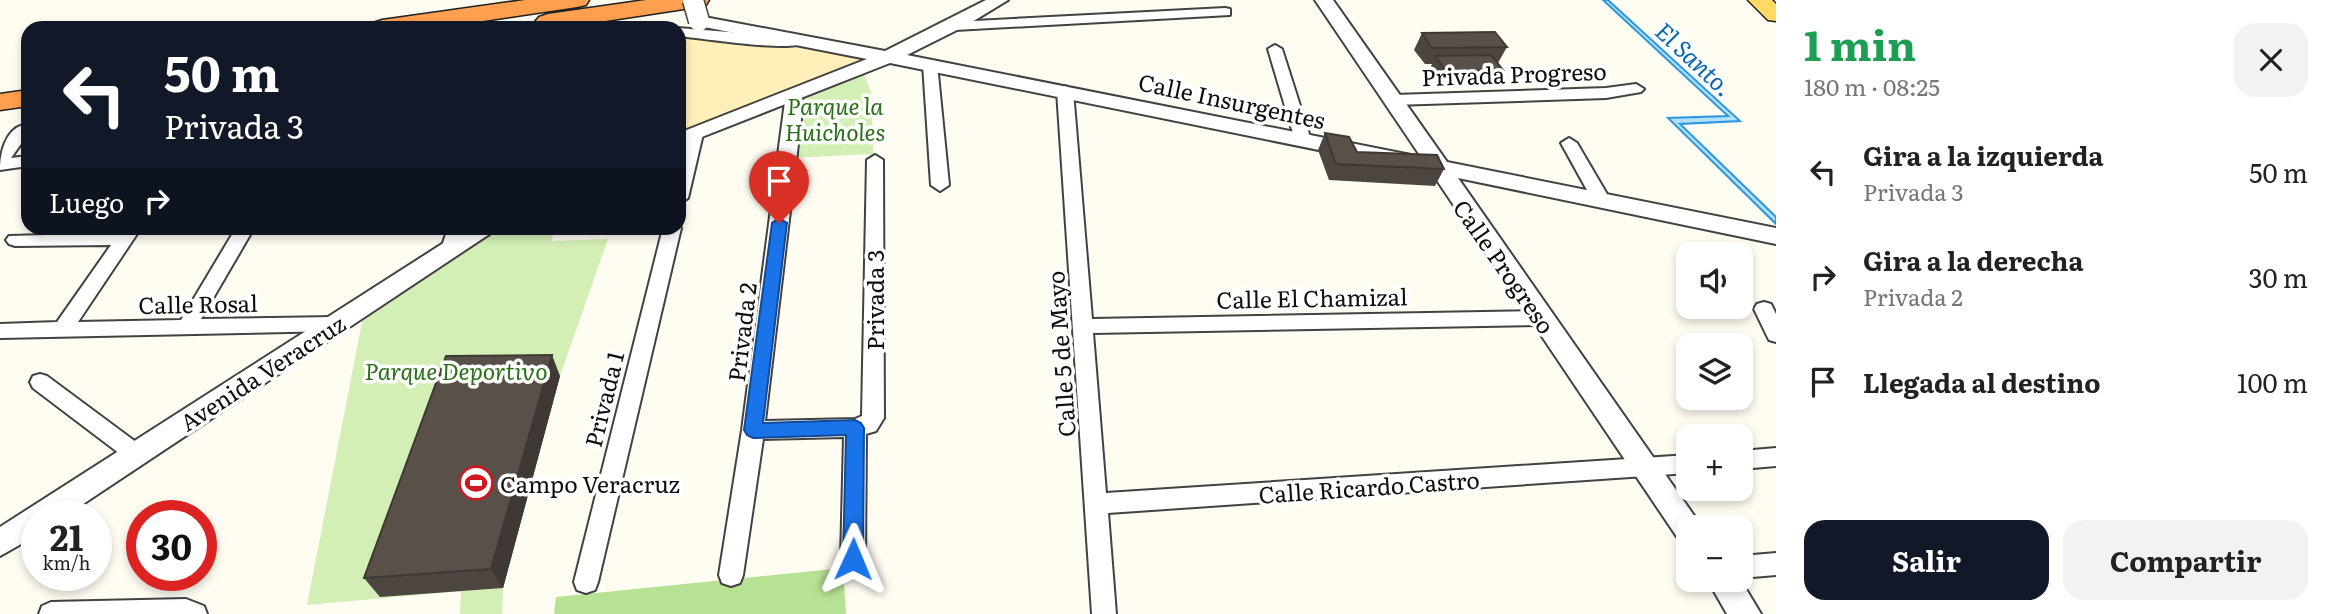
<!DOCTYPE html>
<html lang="es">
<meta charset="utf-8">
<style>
body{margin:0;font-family:Literata,serif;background:#f2f2f2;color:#222;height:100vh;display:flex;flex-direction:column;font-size:26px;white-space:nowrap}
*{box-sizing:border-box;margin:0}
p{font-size:23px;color:#767676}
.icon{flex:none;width:38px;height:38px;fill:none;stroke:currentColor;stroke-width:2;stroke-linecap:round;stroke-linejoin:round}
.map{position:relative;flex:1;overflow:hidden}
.sheet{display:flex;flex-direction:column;background:#fff;width:560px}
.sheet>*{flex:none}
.banner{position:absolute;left:21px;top:21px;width:665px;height:214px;border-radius:21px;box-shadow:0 4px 10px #0003;background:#111827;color:#fff;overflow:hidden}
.buttons{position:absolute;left:1676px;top:242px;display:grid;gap:14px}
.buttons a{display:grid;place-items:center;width:77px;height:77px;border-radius:14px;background:#fff;box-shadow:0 4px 10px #0003;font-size:35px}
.speed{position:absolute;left:21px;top:500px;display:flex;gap:14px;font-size:35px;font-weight:700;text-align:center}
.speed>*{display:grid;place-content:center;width:91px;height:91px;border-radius:50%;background:#fff;box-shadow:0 4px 10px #0003;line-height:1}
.speed small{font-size:18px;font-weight:400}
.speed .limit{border:10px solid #d22;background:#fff;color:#111}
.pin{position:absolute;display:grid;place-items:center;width:60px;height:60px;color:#fff;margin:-72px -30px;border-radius:50% 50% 50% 0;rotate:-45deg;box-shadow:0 0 7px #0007}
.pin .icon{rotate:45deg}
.me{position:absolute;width:77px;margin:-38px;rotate:1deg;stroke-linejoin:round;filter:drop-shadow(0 0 5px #0008)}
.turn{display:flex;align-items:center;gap:24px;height:147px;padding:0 28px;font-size:32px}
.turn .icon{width:91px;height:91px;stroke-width:2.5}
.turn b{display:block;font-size:49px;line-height:60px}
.then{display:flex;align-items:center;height:66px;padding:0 28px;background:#0003;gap:14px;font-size:26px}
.round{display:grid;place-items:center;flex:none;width:74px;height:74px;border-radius:21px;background:#f2f2f2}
.head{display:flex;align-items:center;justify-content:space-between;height:119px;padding:0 28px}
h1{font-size:42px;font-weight:700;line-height:52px;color:#1e9e55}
.action{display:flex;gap:14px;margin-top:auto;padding:14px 28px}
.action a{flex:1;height:80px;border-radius:21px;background:#111827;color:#fff;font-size:28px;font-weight:700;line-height:80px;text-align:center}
.action a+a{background:#f2f2f2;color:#222}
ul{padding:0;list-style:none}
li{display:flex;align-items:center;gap:21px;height:105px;padding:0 28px}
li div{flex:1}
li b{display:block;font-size:26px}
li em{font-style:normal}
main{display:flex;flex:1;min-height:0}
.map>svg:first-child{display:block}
.green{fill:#d3efb6}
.forest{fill:#b7e293}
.sand{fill:#fff0ba}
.water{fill:#b0e0fd;stroke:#2e97dd;stroke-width:2}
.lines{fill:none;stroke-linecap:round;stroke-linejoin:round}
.minor-casing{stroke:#424242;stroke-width:4}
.tertiary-casing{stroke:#424242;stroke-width:4}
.primary-casing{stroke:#202020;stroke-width:3}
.motorway-casing{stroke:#202020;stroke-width:3}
.minor{fill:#fff;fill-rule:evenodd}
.tertiary{fill:#fff;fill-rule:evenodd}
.primary{fill:#ffd962;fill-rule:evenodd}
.motorway{fill:#ffa050;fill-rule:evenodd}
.tertiary-bridge-casing{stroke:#424242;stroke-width:23;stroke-linecap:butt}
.tertiary-bridge{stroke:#fff;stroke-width:20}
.wall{fill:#4d4540}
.shaded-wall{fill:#3f3834}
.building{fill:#5a504a;stroke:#3f3834;stroke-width:2}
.route{fill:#1a73e8;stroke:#114b97;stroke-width:2}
.labels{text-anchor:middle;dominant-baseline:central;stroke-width:7;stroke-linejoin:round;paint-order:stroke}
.street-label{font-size:23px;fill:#0f0f0f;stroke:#fff}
.park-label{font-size:23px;font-style:italic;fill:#297017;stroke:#fff}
.poi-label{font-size:23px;fill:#0f0f0f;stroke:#fff;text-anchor:start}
.water-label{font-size:24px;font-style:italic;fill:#0968b1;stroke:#fff}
</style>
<main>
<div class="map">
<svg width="1776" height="614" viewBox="0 0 1776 614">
<rect width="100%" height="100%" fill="#fffcf2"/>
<path class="green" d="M862,68l10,28 1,58 -86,4 10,-64z
M487,228h67l-2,13 56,-2 -48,137 -57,212 -1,26h-42l1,-23 -154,14 58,-298z"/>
<path class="forest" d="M843,568l3,46h-292l2,-17z"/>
<path class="sand" d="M679,33l154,16 48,10 -202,80z"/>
<path class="water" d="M1603,0h5l132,121 -60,3 96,93v7l-108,-106 60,-2z"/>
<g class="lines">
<defs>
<path id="minor" d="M1225,8l5,1v6l-275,15 -7,-4 7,-4z
M678,28h1c18,2 120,8 127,14 -12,11 -106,-4 -127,-6z
M1275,45l7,4 29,91 -2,4h-12l-2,-4 -27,-91z
M930,60l7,4 12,121 -9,6 -9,-6 -8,-121z
M1636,84l8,5 -3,3 -35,6 -212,7 -8,-5 8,-5 212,-7z
M1065,86l8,5 19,228 448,-8 7,2 3,5 -3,5 -7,2 -447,8 13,160 583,-38v18l-581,40 8,101h-24l-35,-523z
M794,89l8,5 -1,25 -36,302 90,-2 7,-3 5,-256 8,-5 8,5 1,258 -8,13 -10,3 -1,126 -4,8 -8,3 -8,-3 -4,-8 3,-123 -81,2 -20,136 -3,8 -9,3 -9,-3 -3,-8 23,-145 44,-336z
M23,125l5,1v8l-17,24 17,-2v10l-28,4c0,-16 5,-40 23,-45z
M695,129l8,5 -15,64 -9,6v-39l8,-31z
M1569,138l8,5 34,58 -3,4h-12l-3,-4 -32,-58z
M679,225l2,3 -83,354 -3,8 -9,3 -9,-3 -3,-8 89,-354h16z
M123,228h18l-63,94 103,-2 55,-92h18l-53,91 134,-2 7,2 3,5 -3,5 -7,2 -335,7v-14l57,-2 54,-77 -96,1 -6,-2 -3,-4 3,-4 110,-3z
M448,228h18l-10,25h-12l-3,-4z
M1764,302l7,2 5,10v28l-7,-2 -15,-31 3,-5z
M40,374l7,2 97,72 3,6 -3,6 -8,3 -8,-3 -95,-72 -3,-6 3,-6z
M1776,448v18l-35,3v-18z
M1776,553v22l-35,3v-22z
M186,599l18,7 3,8h-168l3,-8 9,-4z"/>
<path id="tertiary" d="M986,0h22l-41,25 -60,30 514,102 -106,-157h18l114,162 329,66v16l-318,-66 244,349h-13v17l-10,-4 -247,-367 -542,-110 -211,83v-13l188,-74 -168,-33 -9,-5 3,-4 6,-1 186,35z
M467,228h27l-3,5 -426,283h-28v19l-37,21v-29z
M1707,579h33l21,35h-34z"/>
<path id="primary" d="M1748,0h24l4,4v17l-8,-1z"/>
<path id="motorway" d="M525,0h64l-3,5 -9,2 -142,21h-66l4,-5 9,-3z
M646,0h63l-3,5 -9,2 -138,21 -20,-1 -4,-5 4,-5 9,-3z
M28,90v16l-28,4v-16z"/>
</defs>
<use href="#minor" class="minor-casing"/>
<use href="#tertiary" class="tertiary-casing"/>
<use href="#primary" class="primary-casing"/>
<use href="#motorway" class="motorway-casing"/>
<use href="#minor" class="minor"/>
<use href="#tertiary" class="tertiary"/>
<use href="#primary" class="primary"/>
<use href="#motorway" class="motorway"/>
<defs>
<path id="tertiary-bridge" d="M693,0l6,21"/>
</defs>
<use href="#tertiary-bridge" class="tertiary-bridge-casing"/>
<use href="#tertiary-bridge" class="tertiary-bridge"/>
</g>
<path class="wall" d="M1422,33l85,14 -9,16h-1l6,7 -6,11 -56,1 -11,-14 2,-4h-7l-11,-14z
M1325,133l32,19 87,17 -9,17 -106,-6 -11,-30z
M560,376l-57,212 -123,9 -16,-19z"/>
<path class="shaded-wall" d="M552,355l8,21 -57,212 -12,-19z"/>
<path class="building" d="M1495,32l12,15 -75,1 -10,-15z
M1491,55l12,15 -57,1 -11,-15z
M1325,133l24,4 8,15 80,3 7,14 -108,-5z
M552,355l-61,214 -127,9 82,-222z"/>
<path class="route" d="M779,218l8,5 -24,200 92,-3 6,3 3,5 -1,131 -3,7 -7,2 -7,-2 -3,-7 3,-124 -93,3 -6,-3 -3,-5 28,-207z"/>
<defs>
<symbol id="stadium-ring" viewBox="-11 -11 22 22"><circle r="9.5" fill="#fff" stroke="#d1161f" stroke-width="1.5"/><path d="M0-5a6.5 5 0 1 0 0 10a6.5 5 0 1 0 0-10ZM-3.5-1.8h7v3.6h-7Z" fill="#d1161f"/></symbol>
</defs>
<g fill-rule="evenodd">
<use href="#stadium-ring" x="457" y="464" width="38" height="38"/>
</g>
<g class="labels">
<g class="street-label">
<text transform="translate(1514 73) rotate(-2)">Privada Progreso</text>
<text transform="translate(1232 100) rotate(12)">Calle Insurgentes</text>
<text transform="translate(1505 266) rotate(55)">Calle Progreso</text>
<text transform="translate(1312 297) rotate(-1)">Calle El Chamizal</text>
<text transform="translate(874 300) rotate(-90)">Privada 3</text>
<text transform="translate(198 303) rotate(-1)">Calle Rosal</text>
<text transform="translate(741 332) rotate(-83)">Privada 2</text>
<text transform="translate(1060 354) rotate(-94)">Calle 5 de Mayo</text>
<text transform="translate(262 372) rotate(-33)">Avenida Veracruz</text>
<text transform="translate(603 399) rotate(-76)">Privada 1</text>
<text transform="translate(1369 486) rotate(-4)">Calle Ricardo Castro</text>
</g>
<g class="park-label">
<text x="835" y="105">Parque la<tspan x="835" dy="26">Huicholes</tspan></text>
<text x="456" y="370">Parque Deportivo</text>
</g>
<g class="poi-label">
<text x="500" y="483">Campo Veracruz</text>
</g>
<g class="water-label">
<text transform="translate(1695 58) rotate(43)">El Santo.</text>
</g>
</g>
</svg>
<div class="buttons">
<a><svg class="icon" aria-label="sound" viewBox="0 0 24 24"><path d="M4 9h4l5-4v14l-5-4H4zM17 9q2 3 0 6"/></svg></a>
<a><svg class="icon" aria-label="layers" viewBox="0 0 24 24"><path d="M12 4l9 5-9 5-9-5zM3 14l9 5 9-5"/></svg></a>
<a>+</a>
<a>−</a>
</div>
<div class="speed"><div>21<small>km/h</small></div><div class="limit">30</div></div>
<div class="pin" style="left:779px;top:223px;background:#d93025"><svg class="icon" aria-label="arrive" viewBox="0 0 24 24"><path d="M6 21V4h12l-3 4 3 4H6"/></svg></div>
<svg class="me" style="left:853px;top:559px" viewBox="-20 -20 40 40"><path d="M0-17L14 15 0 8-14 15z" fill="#1a73e8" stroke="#fff" stroke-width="4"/></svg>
<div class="banner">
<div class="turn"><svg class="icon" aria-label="left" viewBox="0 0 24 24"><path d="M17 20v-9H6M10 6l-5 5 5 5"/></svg><div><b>50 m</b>Privada 3</div></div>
<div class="then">Luego<svg class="icon" aria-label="right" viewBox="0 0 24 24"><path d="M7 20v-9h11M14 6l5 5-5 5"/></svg></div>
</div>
</div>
<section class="sheet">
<div class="head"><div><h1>1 min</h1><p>180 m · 08:25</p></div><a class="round"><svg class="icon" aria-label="close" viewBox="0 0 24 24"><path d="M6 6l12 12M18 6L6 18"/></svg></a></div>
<ul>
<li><svg class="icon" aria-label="left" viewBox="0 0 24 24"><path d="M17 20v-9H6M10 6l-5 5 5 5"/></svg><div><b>Gira a la izquierda</b><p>Privada 3</p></div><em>50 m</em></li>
<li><svg class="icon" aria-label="right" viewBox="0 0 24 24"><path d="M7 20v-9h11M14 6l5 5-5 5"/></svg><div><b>Gira a la derecha</b><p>Privada 2</p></div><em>30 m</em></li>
<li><svg class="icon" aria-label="arrive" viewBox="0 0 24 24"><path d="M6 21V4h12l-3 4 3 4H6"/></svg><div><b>Llegada al destino</b></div><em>100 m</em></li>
</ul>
<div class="action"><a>Salir</a><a>Compartir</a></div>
</section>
</main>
